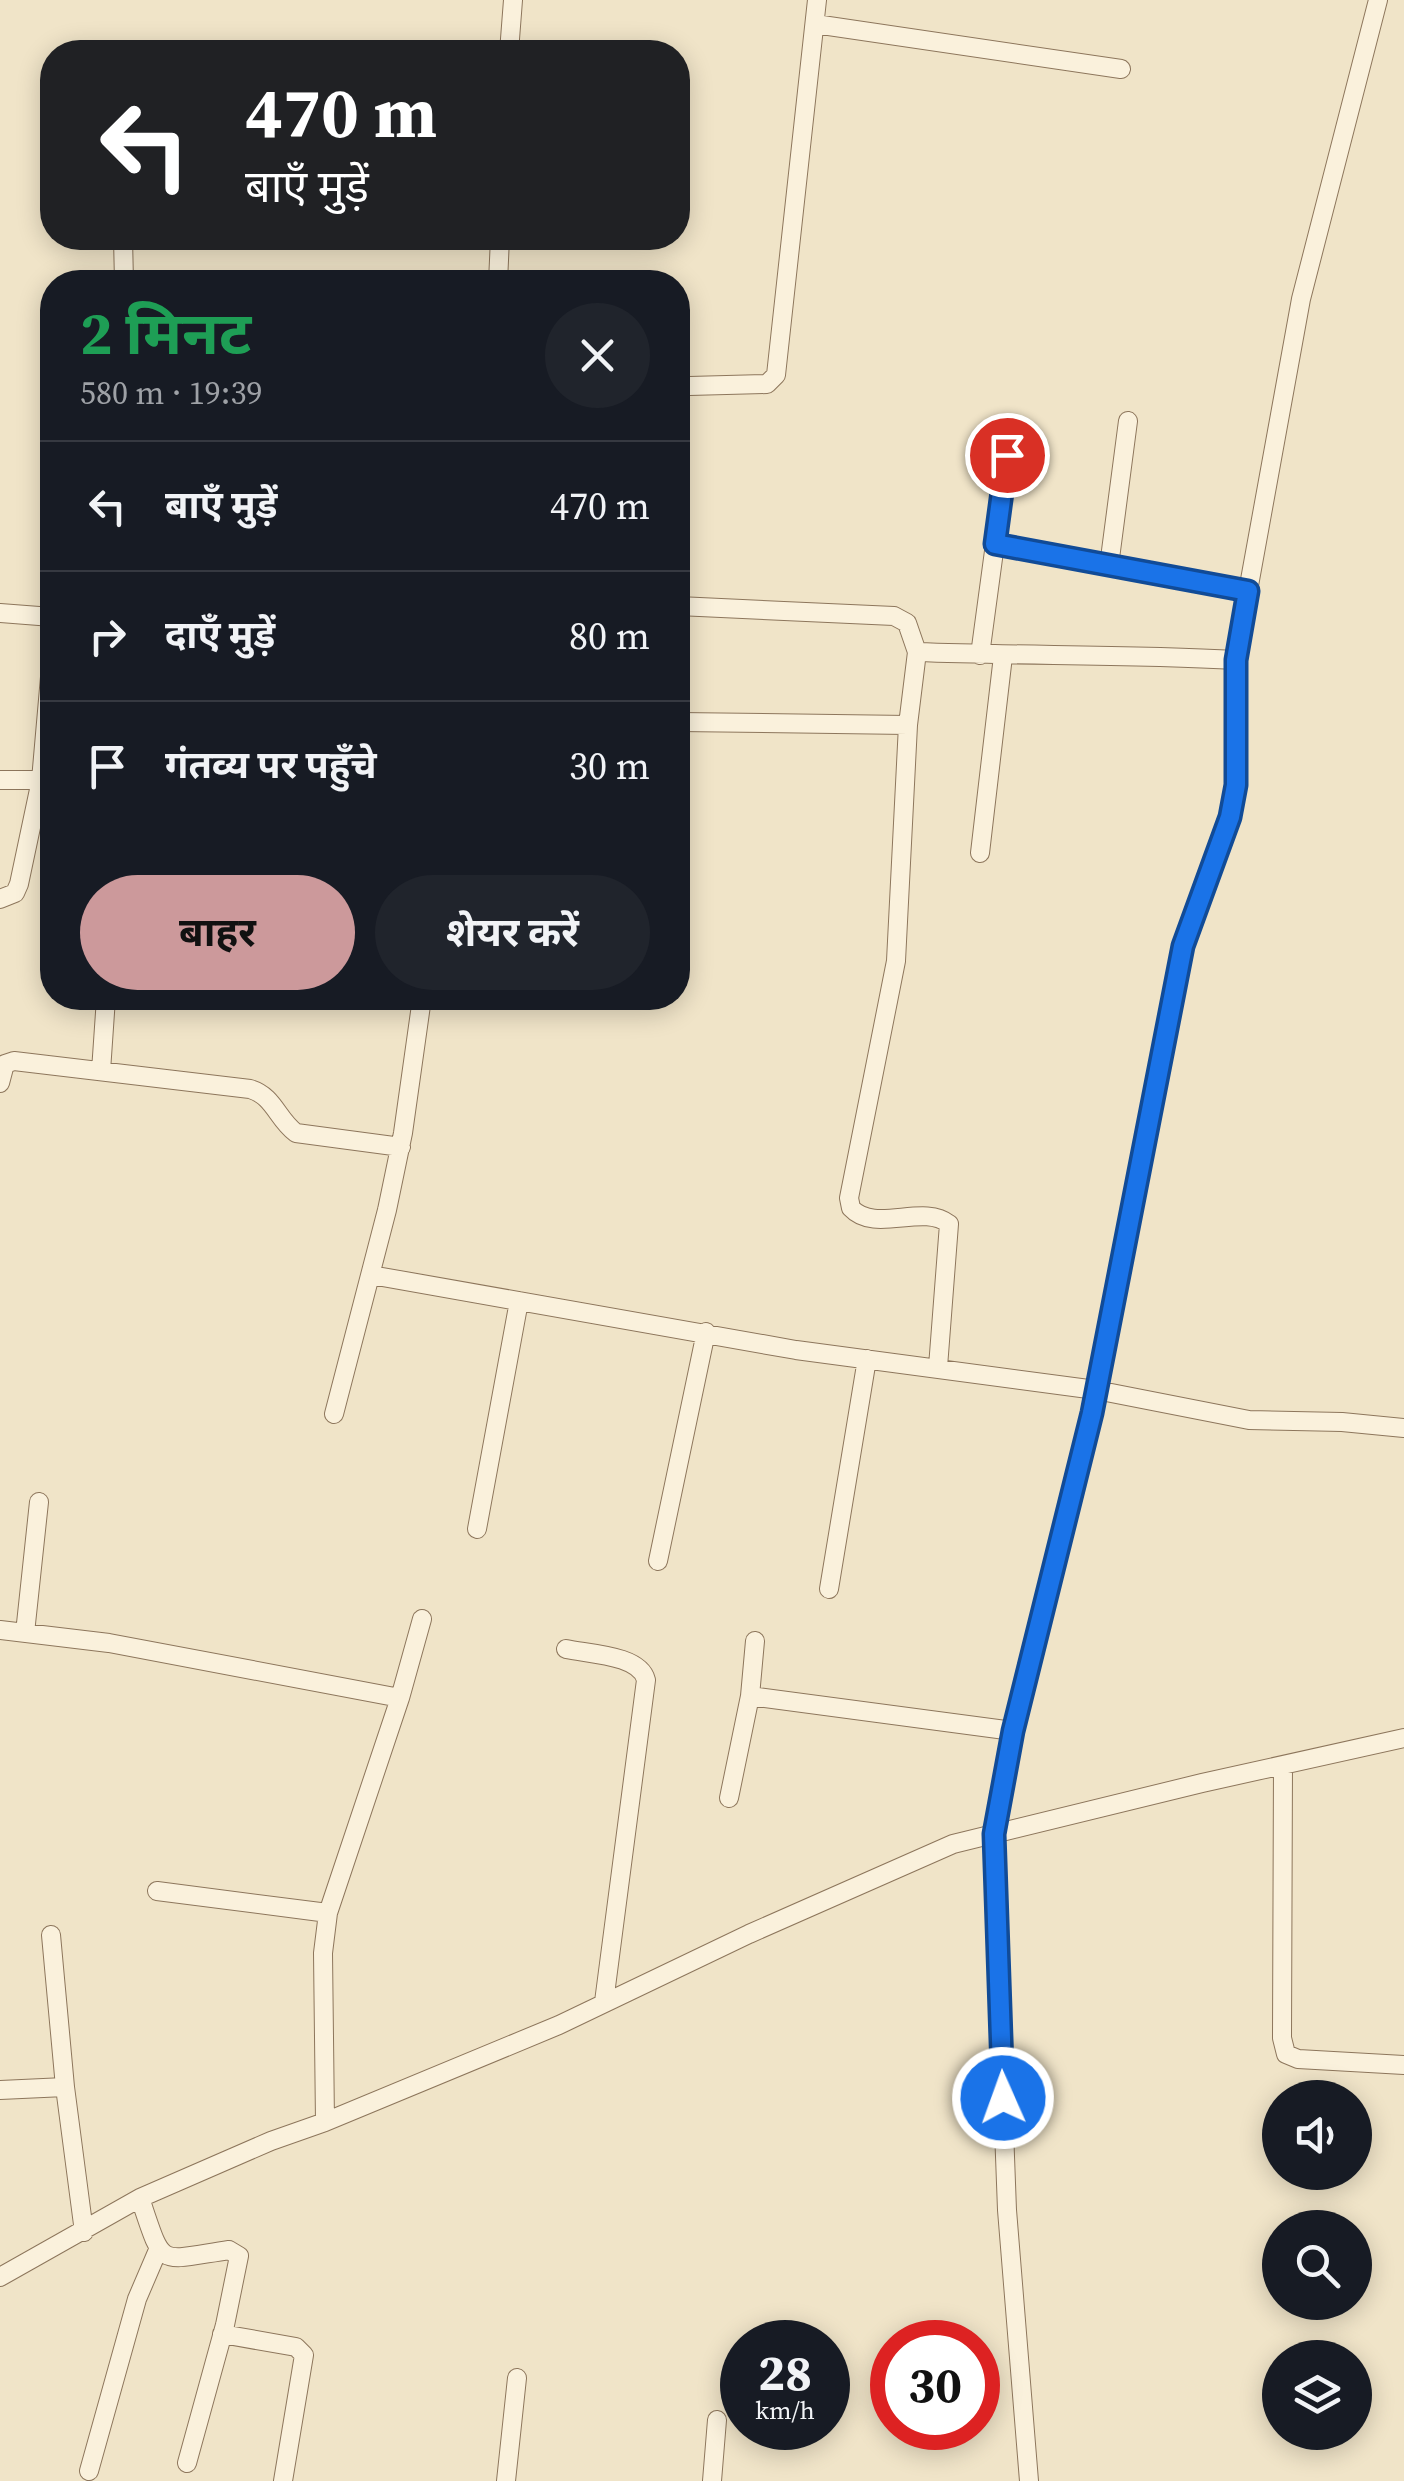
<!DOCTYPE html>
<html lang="hi">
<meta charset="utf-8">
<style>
body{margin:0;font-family:"Source Serif 4","Noto Sans Devanagari",serif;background:#20242c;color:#f1f3f6;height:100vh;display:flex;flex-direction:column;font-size:38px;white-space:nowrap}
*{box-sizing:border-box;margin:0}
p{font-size:32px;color:#9ea1a6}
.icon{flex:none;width:55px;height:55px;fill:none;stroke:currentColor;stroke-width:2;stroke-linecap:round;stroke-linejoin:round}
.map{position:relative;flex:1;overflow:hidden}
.sheet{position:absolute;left:40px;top:270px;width:650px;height:740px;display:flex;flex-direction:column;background:#171b24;border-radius:40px;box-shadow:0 5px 25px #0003}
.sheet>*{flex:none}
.top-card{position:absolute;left:40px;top:40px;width:650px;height:210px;border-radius:40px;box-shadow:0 5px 25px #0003;background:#202124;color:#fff;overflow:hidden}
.buttons{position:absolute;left:1262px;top:2080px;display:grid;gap:20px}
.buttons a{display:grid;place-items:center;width:110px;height:110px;border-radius:50%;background:#171b24;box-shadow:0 5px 25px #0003;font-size:50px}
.speed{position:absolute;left:720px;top:2320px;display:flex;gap:20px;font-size:50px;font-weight:700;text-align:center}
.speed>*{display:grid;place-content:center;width:130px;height:130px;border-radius:50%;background:#171b24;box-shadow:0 5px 25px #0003;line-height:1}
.speed small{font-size:25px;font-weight:400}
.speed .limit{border:15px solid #d22;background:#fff;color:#111}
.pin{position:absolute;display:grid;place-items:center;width:85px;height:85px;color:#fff;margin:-42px;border:5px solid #fff;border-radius:50%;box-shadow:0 2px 10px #0007}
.me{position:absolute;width:110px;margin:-55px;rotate:358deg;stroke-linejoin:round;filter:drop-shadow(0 0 8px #0008)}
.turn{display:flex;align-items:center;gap:35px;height:210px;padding:0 40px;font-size:45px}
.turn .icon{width:130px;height:130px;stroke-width:2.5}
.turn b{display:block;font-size:70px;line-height:85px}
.round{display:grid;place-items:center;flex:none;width:105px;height:105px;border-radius:52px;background:#20242c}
.headline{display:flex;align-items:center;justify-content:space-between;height:170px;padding:0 40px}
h1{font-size:60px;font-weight:700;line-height:75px;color:#1e9e55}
.primary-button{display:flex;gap:20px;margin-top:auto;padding:20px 40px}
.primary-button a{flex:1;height:115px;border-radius:60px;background:#cc999b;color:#111;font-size:40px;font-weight:700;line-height:115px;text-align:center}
.primary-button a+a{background:#20242c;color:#f1f3f6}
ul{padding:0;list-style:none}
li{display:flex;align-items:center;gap:30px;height:130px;padding:0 40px;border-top:2px solid #363941}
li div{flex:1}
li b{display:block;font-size:38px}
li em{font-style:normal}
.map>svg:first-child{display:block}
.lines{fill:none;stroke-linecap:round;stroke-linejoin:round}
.street-casing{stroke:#8d765c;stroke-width:20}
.street{stroke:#faf1dc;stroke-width:18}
.route-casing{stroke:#114b97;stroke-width:25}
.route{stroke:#1a73e8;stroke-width:18}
</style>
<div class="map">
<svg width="1404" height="2481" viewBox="0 0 1404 2481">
<rect width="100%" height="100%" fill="#f0e4c8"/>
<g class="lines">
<defs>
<path id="street" d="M815,24l306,45
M509,52l4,-52
M123,238l1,44
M351,239l47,-1
M498,282l2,-44
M689,386l78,-2 9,-9 41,-375
M995,544l253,47
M1109,566l19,-145
M678,606l216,10 13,7 10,29 -9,73 -12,236 -47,237 2,10c24,26 72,-5 98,16l-11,143
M0,613l52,4
M917,652c107,4 213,2 319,8
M980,655l31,-230
M678,722l230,3
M0,780h41
M980,853l23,-197
M0,899l15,-6 4,-9 22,-104 11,-126
M101,1071l5,-73
M0,1083l5,-19 9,-3 236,28c24,7 27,30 46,44l105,14
M371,1275l425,75 300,40 153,30 93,2 62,6
M334,1414l53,-204 16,-77 19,-135
M477,1529l42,-228
M658,1561l48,-229
M829,1589l38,-230
M0,1630l109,13 291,55
M25,1633l14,-131
M566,1649c23,5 74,6 80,31l-42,322
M750,1696l263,35
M1283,1766l-1,272 4,16 12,5 106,6
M729,1798l21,-102 5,-55
M157,1891l171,22
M51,1935l14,152
M0,2090l65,-3 19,145
M325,2122l-2,-169 5,-40 72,-215 22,-79
M140,2198c24,71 16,63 89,52l10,6 -14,69 -38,138
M0,2277l140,-79 131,-57 54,-19 234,-97 190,-91 204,-90 249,-61 202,-45
M222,2334l74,13 8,8 -21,126
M89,2471l48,-172 21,-49
M506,2481l11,-103
M712,2481l5,-61
M1029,2481l-22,-271 -14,-376 20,-103 79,-318 91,-467 47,-129 6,-32v-125l12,-69 53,-292 77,-299"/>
</defs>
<use href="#street" class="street-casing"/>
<use href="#street" class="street"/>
</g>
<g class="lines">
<defs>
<path id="route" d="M1003,2098l-9,-264 19,-103 79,-318 91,-467 47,-129 6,-32v-125l12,-69 -253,-47 12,-89"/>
</defs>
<use href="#route" class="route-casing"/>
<use href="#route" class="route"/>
</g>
</svg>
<div class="buttons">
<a><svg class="icon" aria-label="sound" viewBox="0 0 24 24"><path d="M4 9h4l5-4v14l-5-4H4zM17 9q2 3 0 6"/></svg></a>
<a><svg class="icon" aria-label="search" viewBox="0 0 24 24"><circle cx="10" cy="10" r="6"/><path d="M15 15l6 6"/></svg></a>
<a><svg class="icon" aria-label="layers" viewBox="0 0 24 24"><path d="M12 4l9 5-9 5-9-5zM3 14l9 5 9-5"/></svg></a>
</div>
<div class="speed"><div>28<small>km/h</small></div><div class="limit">30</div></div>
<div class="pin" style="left:1007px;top:455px;background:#d93025"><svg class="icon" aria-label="arrive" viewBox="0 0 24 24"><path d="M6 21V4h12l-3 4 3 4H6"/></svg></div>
<svg class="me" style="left:1003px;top:2098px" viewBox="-20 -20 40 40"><circle r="17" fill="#1a73e8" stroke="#fff" stroke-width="3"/><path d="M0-11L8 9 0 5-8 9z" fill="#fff"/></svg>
<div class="top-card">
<div class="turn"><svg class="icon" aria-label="left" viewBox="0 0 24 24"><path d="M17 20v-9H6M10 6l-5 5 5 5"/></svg><div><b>470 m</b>बाएँ मुड़ें</div></div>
</div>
<section class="sheet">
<div class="headline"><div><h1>2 मिनट</h1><p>580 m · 19:39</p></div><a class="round"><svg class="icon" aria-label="close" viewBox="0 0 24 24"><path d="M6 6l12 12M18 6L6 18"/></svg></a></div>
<ul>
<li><svg class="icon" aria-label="left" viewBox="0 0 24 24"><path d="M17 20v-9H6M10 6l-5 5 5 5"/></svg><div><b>बाएँ मुड़ें</b></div><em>470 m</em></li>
<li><svg class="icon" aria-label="right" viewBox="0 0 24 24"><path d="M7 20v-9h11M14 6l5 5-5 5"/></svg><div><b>दाएँ मुड़ें</b></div><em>80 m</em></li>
<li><svg class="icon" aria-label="arrive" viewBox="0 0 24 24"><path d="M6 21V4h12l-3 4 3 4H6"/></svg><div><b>गंतव्य पर पहुँचे</b></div><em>30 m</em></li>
</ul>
<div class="primary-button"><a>बाहर</a><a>शेयर करें</a></div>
</section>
</div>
